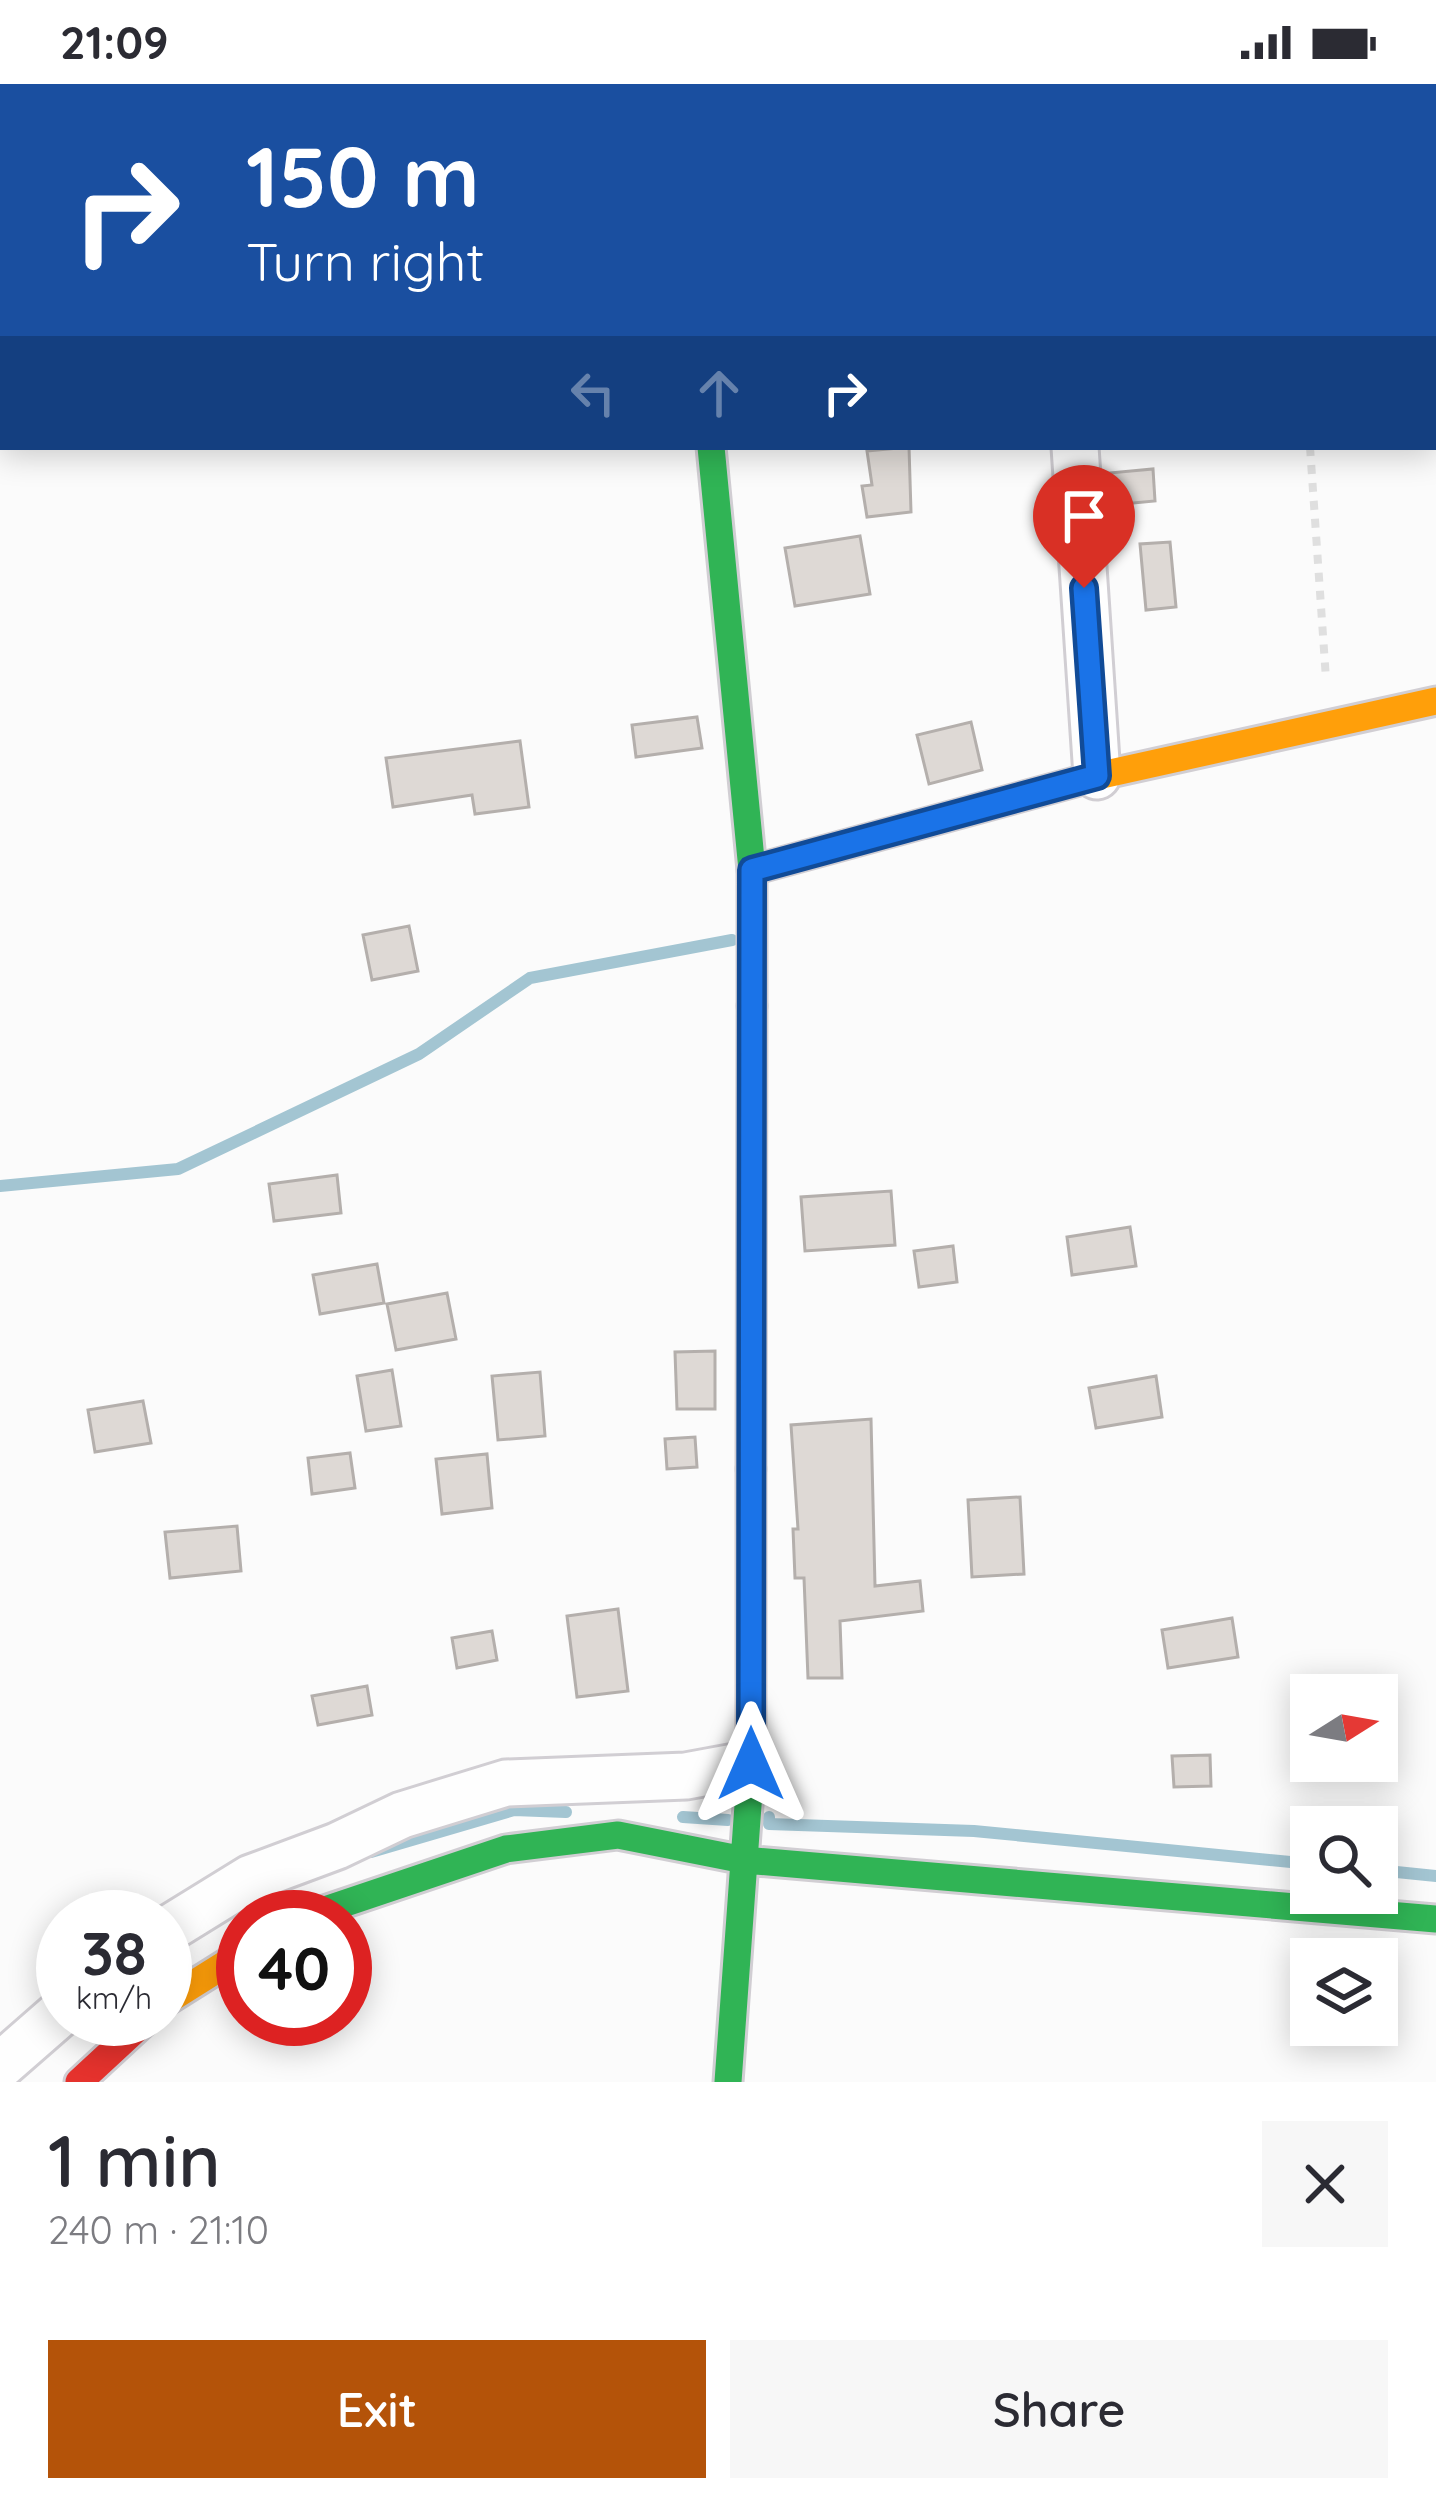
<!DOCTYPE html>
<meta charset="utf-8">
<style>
body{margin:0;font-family:Quicksand,sans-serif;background:#f7f7f7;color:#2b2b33;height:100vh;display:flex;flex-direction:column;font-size:45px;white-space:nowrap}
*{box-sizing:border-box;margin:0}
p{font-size:39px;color:#7c7c81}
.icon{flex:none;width:66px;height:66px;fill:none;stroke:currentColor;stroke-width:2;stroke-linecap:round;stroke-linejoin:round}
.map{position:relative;height:1998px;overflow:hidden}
.drawer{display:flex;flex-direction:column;background:#fff;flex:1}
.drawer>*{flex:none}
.guide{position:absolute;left:0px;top:0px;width:1437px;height:366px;box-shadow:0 6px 30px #0003;background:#1a4fa0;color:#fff;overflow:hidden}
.needle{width:78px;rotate:79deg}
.fabs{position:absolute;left:1290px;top:1590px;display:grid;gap:24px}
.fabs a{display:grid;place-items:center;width:108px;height:108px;border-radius:0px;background:#fff;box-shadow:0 6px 30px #0003;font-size:60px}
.speed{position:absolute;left:36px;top:1806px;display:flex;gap:24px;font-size:60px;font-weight:700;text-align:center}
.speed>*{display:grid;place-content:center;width:156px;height:156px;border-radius:50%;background:#fff;box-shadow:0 6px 30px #0003;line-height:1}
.speed small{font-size:30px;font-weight:400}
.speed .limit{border:18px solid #d22;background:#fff;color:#111}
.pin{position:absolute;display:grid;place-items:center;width:102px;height:102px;color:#fff;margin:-123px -51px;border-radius:50% 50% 50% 0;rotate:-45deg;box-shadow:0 0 12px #0007}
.pin .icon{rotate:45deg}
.me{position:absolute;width:132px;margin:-66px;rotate:0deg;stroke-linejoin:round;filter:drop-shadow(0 0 9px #0008)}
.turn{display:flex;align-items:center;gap:42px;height:252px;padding:0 48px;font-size:54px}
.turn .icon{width:156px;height:156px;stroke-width:2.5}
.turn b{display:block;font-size:84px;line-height:102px}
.lanes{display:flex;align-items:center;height:114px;padding:0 48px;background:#0003;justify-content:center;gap:60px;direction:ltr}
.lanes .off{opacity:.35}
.round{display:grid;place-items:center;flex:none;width:126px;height:126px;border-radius:0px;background:#f7f7f7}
.summary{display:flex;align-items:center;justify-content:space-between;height:204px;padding:0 48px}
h1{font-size:72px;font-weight:600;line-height:90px}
.cta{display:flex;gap:24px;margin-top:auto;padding:24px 48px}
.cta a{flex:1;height:138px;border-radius:0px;background:#b45309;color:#fff;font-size:48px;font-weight:600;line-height:138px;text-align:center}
.cta a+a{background:#f7f7f7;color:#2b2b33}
.status{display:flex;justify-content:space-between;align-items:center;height:84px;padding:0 60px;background:#fff;direction:ltr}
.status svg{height:33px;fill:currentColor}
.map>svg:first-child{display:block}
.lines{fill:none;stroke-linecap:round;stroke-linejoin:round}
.stream{stroke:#a3c5d2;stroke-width:12}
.building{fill:#ded9d5;stroke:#b4afac;stroke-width:3}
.street-casing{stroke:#d1ced3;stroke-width:51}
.fast-casing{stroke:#d1ced3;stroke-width:33}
.slow-casing{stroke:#d1ced3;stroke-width:33}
.jam-casing{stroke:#d1ced3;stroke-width:33}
.path{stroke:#dfdfdf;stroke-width:8;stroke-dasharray:9 9;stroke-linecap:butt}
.street{stroke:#fefefe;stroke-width:45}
.fast{stroke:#30b455;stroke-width:27}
.slow{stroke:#ff9f0a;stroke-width:27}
.jam{stroke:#e5322d;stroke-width:27}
.route-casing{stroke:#114b97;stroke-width:30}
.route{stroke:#1a73e8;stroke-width:21}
</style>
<div class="status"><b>21:09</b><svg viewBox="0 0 49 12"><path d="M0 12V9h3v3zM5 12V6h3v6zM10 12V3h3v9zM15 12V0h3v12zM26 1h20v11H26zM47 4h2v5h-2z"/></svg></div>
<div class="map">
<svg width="1436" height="1998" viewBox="0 0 1436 1998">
<rect width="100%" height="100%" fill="#fbfbfb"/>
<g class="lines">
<path class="stream" d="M0,1102l178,-17 241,-115 111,-76 202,-38
M683,1733l45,3
M769,1733v7l205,7 337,33
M371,1768l143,-42 52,2
M1377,1786l59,6"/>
</g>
<path class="building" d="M909,363l2,65 -44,5 -5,-31 10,-1 -5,-34z
M1153,385l2,32 -44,4 -2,-32z
M860,452l10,58 -75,12 -10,-58z
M1170,458l6,65 -30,3 -6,-66z
M697,633l5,31 -66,9 -4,-32z
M971,638l11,48 -53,14 -12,-49z
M520,657l9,66 -54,7 -3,-19 -79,12 -7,-49z
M409,842l9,45 -46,9 -9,-45z
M337,1091l4,38 -67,8 -5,-37z
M891,1107l4,54 -90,6 -4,-54z
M1130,1143l6,39 -64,9 -5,-38z
M953,1162l4,36 -38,5 -5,-36z
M377,1180l7,39 -64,11 -7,-39z
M447,1209l9,46 -60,11 -9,-46z
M715,1267v58h-38l-2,-57z
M392,1286l9,56 -35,5 -9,-55z
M540,1288l5,64 -47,4 -6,-64z
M1156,1292l6,41 -66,11 -7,-40z
M143,1317l8,42 -56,9 -7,-42z
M871,1335l4,167 45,-5 3,30 -83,10 2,57h-34l-4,-100h-9l-2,-49h5l-7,-104z
M695,1353l2,30 -30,2 -2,-30z
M350,1369l5,35 -43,6 -4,-36z
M487,1370l5,54 -50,6 -6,-55z
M1020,1413l4,77 -52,3 -4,-77z
M237,1442l4,45 -71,7 -5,-46z
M618,1525l10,82 -51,6 -10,-81z
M1232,1534l6,39 -70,11 -6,-38z
M492,1547l5,29 -40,8 -5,-30z
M367,1602l5,29 -54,10 -6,-29z
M1210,1671l1,31 -37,1 -2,-31z"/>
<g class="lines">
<defs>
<path id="street" d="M677,0v3
M1052,0v3
M1075,363l22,329
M165,1847l86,-53 86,-32 65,-31 104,-32 180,-7 65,-12
M0,1982l63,-55"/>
<path id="fast" d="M711,363l41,423v136
M304,1833l202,-68 112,-14 126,25 692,59
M728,1998l23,-318v-295"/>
<path id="slow" d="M752,786l345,-94 339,-75
M165,1918l78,-49"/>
<path id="jam" d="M751,1385l1,-463
M79,1998l68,-63"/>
</defs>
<use href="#street" class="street-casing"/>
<use href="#fast" class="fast-casing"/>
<use href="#slow" class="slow-casing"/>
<use href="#jam" class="jam-casing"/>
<path class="path" d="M1287,0v3
M1310,363l16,232"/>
<use href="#street" class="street"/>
<use href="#fast" class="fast"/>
<use href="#slow" class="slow"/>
<use href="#jam" class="jam"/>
</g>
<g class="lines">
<defs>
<path id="route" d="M751,1680l1,-894 345,-94 -13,-188"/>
</defs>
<use href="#route" class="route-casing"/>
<use href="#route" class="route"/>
</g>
</svg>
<div class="fabs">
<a><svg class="needle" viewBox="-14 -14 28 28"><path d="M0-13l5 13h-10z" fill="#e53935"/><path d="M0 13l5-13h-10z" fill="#7c7c81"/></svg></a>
<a><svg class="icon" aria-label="search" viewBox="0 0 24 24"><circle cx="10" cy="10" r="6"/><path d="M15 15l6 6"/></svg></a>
<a><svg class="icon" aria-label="layers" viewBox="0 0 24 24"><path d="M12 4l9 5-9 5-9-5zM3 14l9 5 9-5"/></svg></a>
</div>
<div class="speed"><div>38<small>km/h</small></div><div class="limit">40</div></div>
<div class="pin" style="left:1084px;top:504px;background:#d93025"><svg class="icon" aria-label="arrive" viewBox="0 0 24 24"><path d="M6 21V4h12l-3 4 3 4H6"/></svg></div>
<svg class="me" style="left:751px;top:1680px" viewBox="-20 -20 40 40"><path d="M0-17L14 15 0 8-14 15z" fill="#1a73e8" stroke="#fff" stroke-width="4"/></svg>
<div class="guide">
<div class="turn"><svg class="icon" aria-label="right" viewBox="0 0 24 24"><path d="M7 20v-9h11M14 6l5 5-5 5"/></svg><div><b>150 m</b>Turn right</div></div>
<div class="lanes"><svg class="icon off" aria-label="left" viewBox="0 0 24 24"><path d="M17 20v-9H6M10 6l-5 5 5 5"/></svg><svg class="icon off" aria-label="ahead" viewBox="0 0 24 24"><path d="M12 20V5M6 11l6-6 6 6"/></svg><svg class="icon" aria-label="right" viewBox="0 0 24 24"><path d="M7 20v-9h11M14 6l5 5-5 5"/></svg></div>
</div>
</div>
<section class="drawer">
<div class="summary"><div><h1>1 min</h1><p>240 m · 21:10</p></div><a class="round"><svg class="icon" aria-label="close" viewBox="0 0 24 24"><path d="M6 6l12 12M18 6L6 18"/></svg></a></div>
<div class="cta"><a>Exit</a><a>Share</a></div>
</section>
